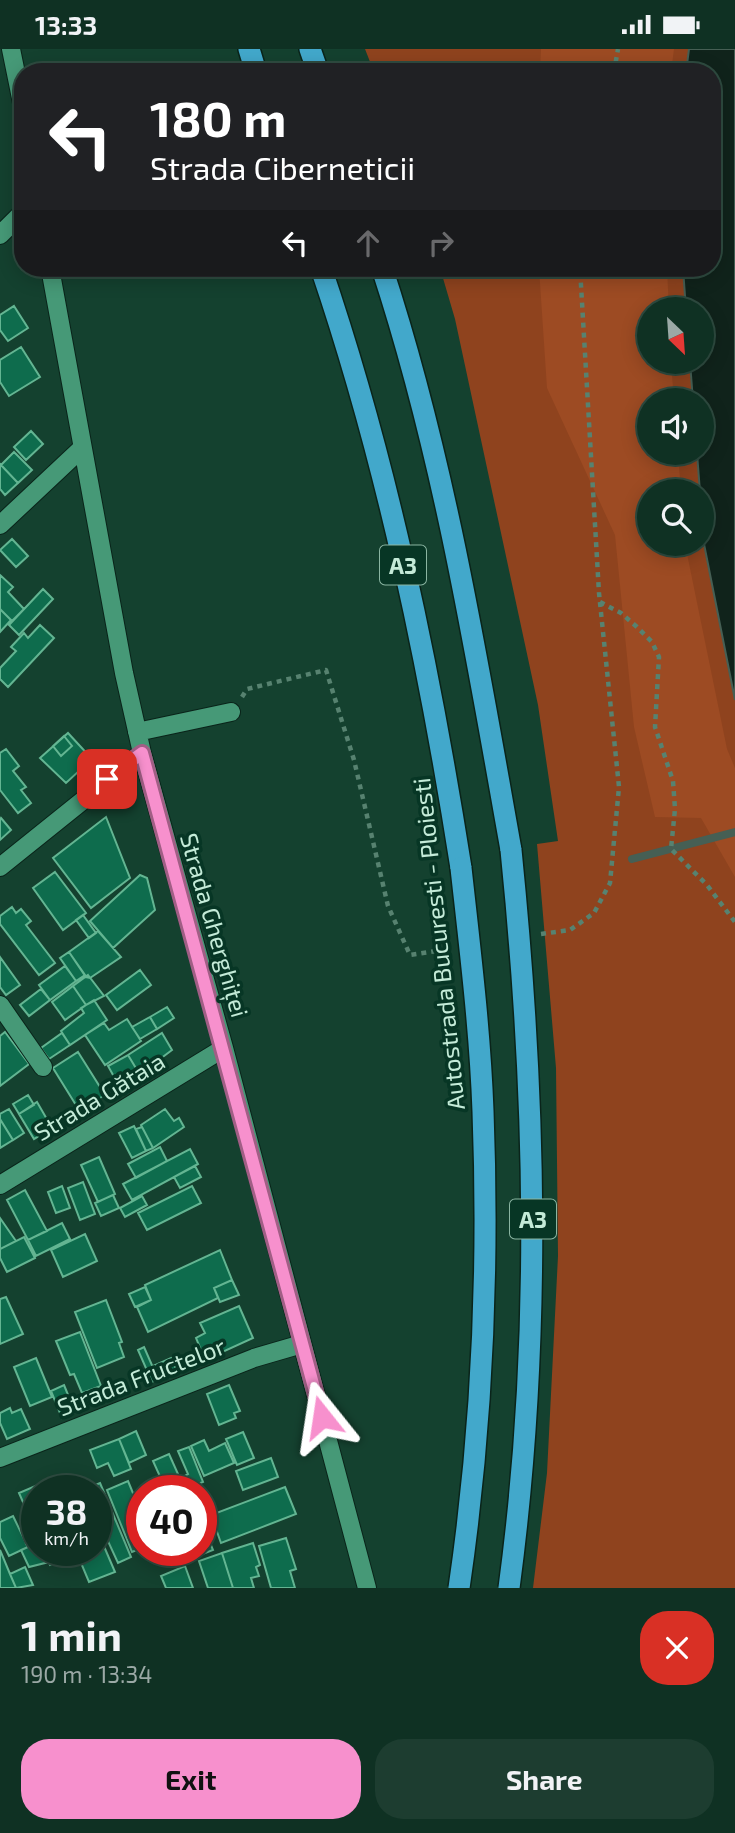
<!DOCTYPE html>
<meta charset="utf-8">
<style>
body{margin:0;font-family:"Exo 2",sans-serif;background:#1d3d30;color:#f1f3f6;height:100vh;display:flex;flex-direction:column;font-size:26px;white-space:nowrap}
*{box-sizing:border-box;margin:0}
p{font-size:23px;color:#9ba9a6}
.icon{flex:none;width:38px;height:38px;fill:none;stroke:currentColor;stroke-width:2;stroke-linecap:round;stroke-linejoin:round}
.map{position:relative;height:1539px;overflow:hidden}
.side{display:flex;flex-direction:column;background:#0f3123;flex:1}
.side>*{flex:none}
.guide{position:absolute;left:14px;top:14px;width:707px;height:214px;border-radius:28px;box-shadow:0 4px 18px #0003,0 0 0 2px #2f4c41;background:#202124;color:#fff;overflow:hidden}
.needle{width:46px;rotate:155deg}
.fabs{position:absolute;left:637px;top:248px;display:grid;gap:14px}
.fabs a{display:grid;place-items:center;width:77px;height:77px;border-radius:50%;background:#0f3123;box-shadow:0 4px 18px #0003,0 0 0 2px #2f4c41;font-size:35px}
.speed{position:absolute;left:21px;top:1426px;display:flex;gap:14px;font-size:35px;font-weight:700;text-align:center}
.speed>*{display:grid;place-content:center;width:91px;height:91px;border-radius:50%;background:#0f3123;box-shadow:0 4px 18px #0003,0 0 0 2px #2f4c41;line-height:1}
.speed small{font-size:18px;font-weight:400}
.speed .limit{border:10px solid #d22;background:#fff;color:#111}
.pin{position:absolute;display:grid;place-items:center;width:60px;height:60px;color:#fff;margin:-30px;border-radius:14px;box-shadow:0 4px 10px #0006}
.me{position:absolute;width:77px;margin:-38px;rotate:345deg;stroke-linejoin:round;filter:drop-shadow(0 0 5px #0008)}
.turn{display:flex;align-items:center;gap:24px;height:147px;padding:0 21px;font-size:32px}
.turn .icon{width:91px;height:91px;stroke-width:2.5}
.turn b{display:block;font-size:49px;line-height:60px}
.lanes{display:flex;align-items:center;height:66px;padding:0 21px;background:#0003;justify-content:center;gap:35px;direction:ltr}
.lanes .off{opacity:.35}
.round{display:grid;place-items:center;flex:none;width:74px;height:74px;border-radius:28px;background:#1d3d30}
.overview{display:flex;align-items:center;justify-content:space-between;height:119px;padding:0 21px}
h1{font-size:42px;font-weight:700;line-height:52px}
.primary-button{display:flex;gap:14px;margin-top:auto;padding:14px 21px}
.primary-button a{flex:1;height:80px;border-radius:28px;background:#f790cd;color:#111;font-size:28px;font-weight:700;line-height:80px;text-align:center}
.primary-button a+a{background:#1d3d30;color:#f1f3f6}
.status{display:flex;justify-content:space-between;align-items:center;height:49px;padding:0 35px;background:#0f3123;direction:ltr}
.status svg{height:19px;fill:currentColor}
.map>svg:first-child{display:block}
.green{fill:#8f431e}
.forest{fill:#9d4b23}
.water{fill:#10231b;stroke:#465f54;stroke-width:2}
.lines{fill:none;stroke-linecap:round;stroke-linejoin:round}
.stream{stroke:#465f54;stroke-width:8}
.building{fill:#0e6c4d;stroke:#63b592;stroke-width:2}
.minor-casing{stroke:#0a241a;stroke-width:20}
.highway-casing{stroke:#0a241a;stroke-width:24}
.path{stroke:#578270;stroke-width:4.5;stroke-dasharray:5 5;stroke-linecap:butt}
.minor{stroke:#469977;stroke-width:18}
.highway{stroke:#42a8cb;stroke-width:21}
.highway-bridge-casing{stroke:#0a241a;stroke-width:24;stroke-linecap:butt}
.highway-bridge{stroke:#42a8cb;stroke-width:21}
.route-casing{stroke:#a15e85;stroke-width:18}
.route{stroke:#f790cd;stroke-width:12}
.labels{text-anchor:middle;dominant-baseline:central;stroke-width:7;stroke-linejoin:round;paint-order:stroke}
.shield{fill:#073625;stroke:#8bb5a2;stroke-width:2}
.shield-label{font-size:23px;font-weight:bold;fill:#c4ebd8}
.street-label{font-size:24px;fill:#c4ebd8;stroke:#073625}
</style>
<div class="status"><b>13:33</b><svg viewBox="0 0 49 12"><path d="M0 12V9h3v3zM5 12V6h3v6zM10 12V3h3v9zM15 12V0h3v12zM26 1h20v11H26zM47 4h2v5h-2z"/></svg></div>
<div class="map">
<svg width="735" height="1539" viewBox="0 0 735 1539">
<rect width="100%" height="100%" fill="#14412f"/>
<path class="green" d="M365,0h324l-3,23h-312z
M440,219h243l3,42h-37v52h41l3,39h-44v52h48l3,39h-51v52h53v-32l2,32 31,156v888h-202l14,-115 11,-217 -2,-188 -19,-224 21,-3 -20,-136 -83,-386z"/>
<path class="forest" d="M541,0h133l-3,23h-131z
M539,219h128l2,42h-20v52h22l3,39h-25v52h29l3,39h-32v52h36l42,205 8,19v109l-34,-59 -46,-1 -21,-90 -19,-192 -68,-147z"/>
<path class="water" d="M689,0h46v651l-31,-156 -7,-91h5v-52h-9l-3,-39h12v-52h-16l-3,-42h29v-196h-26z"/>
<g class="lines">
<path class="stream" d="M632,810l103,-27"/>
</g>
<path class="building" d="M14,257l14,22 -20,13 -8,-11v-15z
M21,298l19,30 -31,19 -9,-14v-22z
M31,382l12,13 -17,16 -12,-13z
M14,403l18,18 -14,13 -17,-18z
M0,415l18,19 -13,12 -5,-6z
M12,490l16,17 -12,11 -16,-17z
M0,526l13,12 -5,5 16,17 -12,12 -12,-12z
M43,540l10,10 -34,36 -10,-10z
M1,561l10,10 -11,12v-21z
M40,576l14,13 -46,49 -8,-8v-11l16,-17 -5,-4 13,-14 4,5z
M68,684l24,26 -26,24 -26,-25z
M64,687l8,10 -11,10 -8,-10z
M6,700l13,17 -6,5 13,16 -5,3 10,13 -13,10 -18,-23v-37z
M106,768l24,61 -39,30 -38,-50z
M1,769l10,12 -11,10v-20z
M55,823l31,41 -23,17 -30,-42z
M140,826l7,3 8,32 -42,38 -23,-27z
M12,858l4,6 5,-4 10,12 -5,4 29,38 -16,12 -39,-51v-8z
M83,866l13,18 -7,5 -13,-18z
M98,882l23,26 -31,21 -4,-1 -17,-25z
M69,903l16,23 -9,6 -16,-23z
M0,908l20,28 -14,10 -6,-8z
M65,917l11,15 -26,19 -11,-15z
M140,921l11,15 -34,25 -11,-15z
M88,926l16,21 -18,9 -13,-19z
M73,937l13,19 -21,15 -13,-18z
M41,940l9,11 -21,16 -9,-11z
M94,951l13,20 -37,25 -9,-14 23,-18 -3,-5z
M167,958l7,11 -17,11 -7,-12z
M150,968l7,12 -17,10 -8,-12z
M127,970l14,22 -36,24 -20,-30 19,-12 5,7z
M5,983l24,32 -29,22v-50z
M62,984l8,12 -21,14 -8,-11z
M162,984l10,17 -28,21 -2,-4 -5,3 -9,-15z
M78,1003l27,43 -26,15 -26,-42z
M128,1006l9,15 -20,12 -9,-16z
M28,1046l6,10 -15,9 -6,-10z
M37,1053l15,26 -18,11 -15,-25z
M9,1060l15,24 -11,7 -13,-21v-5z
M165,1060l9,12 5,-3 5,9 -31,21 -12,-23z
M0,1070l13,21 -13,8z
M134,1077l12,25 -14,7 -13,-25z
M142,1078l11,21 -7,3 -10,-22z
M160,1098l7,14 -31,17 -8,-14z
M190,1100l8,15 -66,36 -9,-16z
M99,1108l16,37 -17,8 -17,-37z
M195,1117l6,11 -21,11 -6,-11z
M83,1133l12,32 -15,6 -12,-32z
M62,1137l8,22 -14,5 -8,-21z
M192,1137l9,17 -54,27 -9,-17z
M25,1141l22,41 -19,9 -21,-40z
M113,1146l6,13 -18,8 -6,-13z
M142,1147l5,9 -22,12 -5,-9z
M0,1169l16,23 -16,8z
M62,1174l8,16 -34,17 -8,-16z
M85,1185l12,27 -34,16 -12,-27z
M24,1188l11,21 -28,14 -7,-14v-9z
M220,1201l12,30 -18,8 4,10 -70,34 -11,-25 14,-7 -6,-15z
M232,1231l7,15 -19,7 -6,-14z
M145,1238l6,13 -16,7 -6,-13z
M6,1248l17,37 -23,10v-45z
M106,1251l16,42 -3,1 5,14 -27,11 -22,-56z
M239,1257l14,32 -48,22 -9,-22 9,-5 -5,-10z
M80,1283l21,54 -19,7 -8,-19 -4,1 -14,-34z
M144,1298l14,32 -6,3 -14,-32z
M36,1309l16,39 -22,9 -16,-39z
M171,1309l6,13 -19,8 -5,-13z
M64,1336l11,27 -13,6 -11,-27z
M229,1336l11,26 -6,2 2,5 -17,7 -12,-31z
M10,1359l2,5 9,-4 9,20 -23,10 -7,-16v-10z
M136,1382l10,24 -17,8 -10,-24z
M243,1383l11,26 -17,7 -11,-26z
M119,1390l12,30 -17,7 -6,-13 -11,5 -7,-18z
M204,1391l5,11 16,-8 9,20 -30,13 -13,-30z
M189,1398l14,35 -18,7 -4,-11 7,-4 -10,-23z
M169,1405l9,20 -16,7 -9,-20z
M271,1409l7,19 -35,13 -7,-19z
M66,1428l7,14h-25l-2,-5z
M128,1432l14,34v33l-10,4 -25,-62z
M100,1434l31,74 -13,6 -22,-48v-24l-13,-1z
M40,1435l3,7h-6v43l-18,-41z
M285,1438l11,27 -75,29 -10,-28z
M13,1467l15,31 -19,9 -9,-18v-16z
M201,1472l12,29 -18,7 -3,-6h9z
M97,1481l18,42 -26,10 -13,-31h20z
M286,1489l10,31 -6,2 5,17h-24l-12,-42z
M37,1490v12h7l5,11 -20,5 -8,-17 7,-3 -2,-3z
M253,1494l7,22 -4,2 3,9 -8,2 3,10h-21l-11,-35z
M0,1501l10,24 6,14h-16z
M44,1502h12l4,9 -10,5z
M222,1504l11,35h-25l-9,-27z
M185,1517l8,22h-27l-5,-12z
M25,1518l8,18 -17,3 -6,-14z"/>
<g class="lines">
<defs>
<path id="minor" d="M11,0l12,59
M0,186l23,-23
M50,219l74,405 18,80 82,295 143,540
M0,476l82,-77
M137,683l94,-20
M0,818l142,-114
M0,956l43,62
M0,1136l224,-137
M0,1409l254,-100 48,-14"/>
<path id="highway" d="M249,0l7,23
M310,0l8,23
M321,219c66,194 108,397 140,600
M382,219c62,189 94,386 129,582"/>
</defs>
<use href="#minor" class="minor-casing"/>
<use href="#highway" class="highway-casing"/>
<path class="path" d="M614,23l4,-23
M600,553l21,11 16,14 15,15 7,15 -4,70 18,54 2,28 -4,40 36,36 28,37
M242,648l5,-8 79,-19 28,90 34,146 22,49 40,-6
M541,885l29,-4 24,-17 16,-30 9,-96 -20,-194 -19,-325"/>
<use href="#minor" class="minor"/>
<use href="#highway" class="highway"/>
<defs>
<path id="highway-bridge" d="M459,1539c23,-157 30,-318 24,-477 -3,-81 -13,-162 -22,-243
M509,1539c33,-246 27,-492 2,-738"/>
</defs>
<use href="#highway-bridge" class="highway-bridge-casing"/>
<use href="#highway-bridge" class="highway-bridge"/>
</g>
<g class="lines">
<defs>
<path id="route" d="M107,730l35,-26 180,664"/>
</defs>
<use href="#route" class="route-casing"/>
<use href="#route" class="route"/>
</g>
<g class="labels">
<g class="shield">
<rect x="380" y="496.5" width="46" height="39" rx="5"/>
<rect x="510" y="1150.5" width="46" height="39" rx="5"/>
</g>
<g class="shield-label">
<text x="403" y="516">A3</text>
<text x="533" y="1170">A3</text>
</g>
<g class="street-label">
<text transform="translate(215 876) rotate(74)">Strada Gherghiței</text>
<text transform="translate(438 895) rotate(-96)">Autostrada Bucuresti - Ploiesti</text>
<text transform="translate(99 1047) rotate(-31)">Strada Gătaia</text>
<text transform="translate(141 1327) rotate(-21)">Strada Fructelor</text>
</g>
</g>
</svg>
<div class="fabs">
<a><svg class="needle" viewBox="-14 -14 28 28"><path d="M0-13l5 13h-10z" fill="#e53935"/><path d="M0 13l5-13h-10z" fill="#9ba9a6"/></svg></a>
<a><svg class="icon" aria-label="sound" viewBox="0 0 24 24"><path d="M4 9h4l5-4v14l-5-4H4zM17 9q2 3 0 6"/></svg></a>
<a><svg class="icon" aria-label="search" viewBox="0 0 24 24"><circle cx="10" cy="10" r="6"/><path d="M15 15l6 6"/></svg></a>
</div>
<div class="speed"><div>38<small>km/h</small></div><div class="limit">40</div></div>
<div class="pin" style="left:107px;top:730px;background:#d93025"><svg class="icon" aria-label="arrive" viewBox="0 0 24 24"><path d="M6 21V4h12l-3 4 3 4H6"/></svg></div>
<svg class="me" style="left:322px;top:1368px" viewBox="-20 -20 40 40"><path d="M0-17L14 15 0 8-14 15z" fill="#f790cd" stroke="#fff" stroke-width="4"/></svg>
<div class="guide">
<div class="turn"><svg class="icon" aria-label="left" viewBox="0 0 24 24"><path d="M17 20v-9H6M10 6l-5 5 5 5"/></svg><div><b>180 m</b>Strada Ciberneticii</div></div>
<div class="lanes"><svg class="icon" aria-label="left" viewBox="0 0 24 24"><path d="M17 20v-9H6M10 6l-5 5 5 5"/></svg><svg class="icon off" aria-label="ahead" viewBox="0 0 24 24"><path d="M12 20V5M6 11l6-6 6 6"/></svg><svg class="icon off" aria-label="right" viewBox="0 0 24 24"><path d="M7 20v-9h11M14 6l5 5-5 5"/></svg></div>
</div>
</div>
<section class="side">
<div class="overview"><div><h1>1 min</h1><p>190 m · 13:34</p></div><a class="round" style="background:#d93025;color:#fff"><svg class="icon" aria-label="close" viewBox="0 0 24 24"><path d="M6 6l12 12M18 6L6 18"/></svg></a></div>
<div class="primary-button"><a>Exit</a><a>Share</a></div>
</section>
